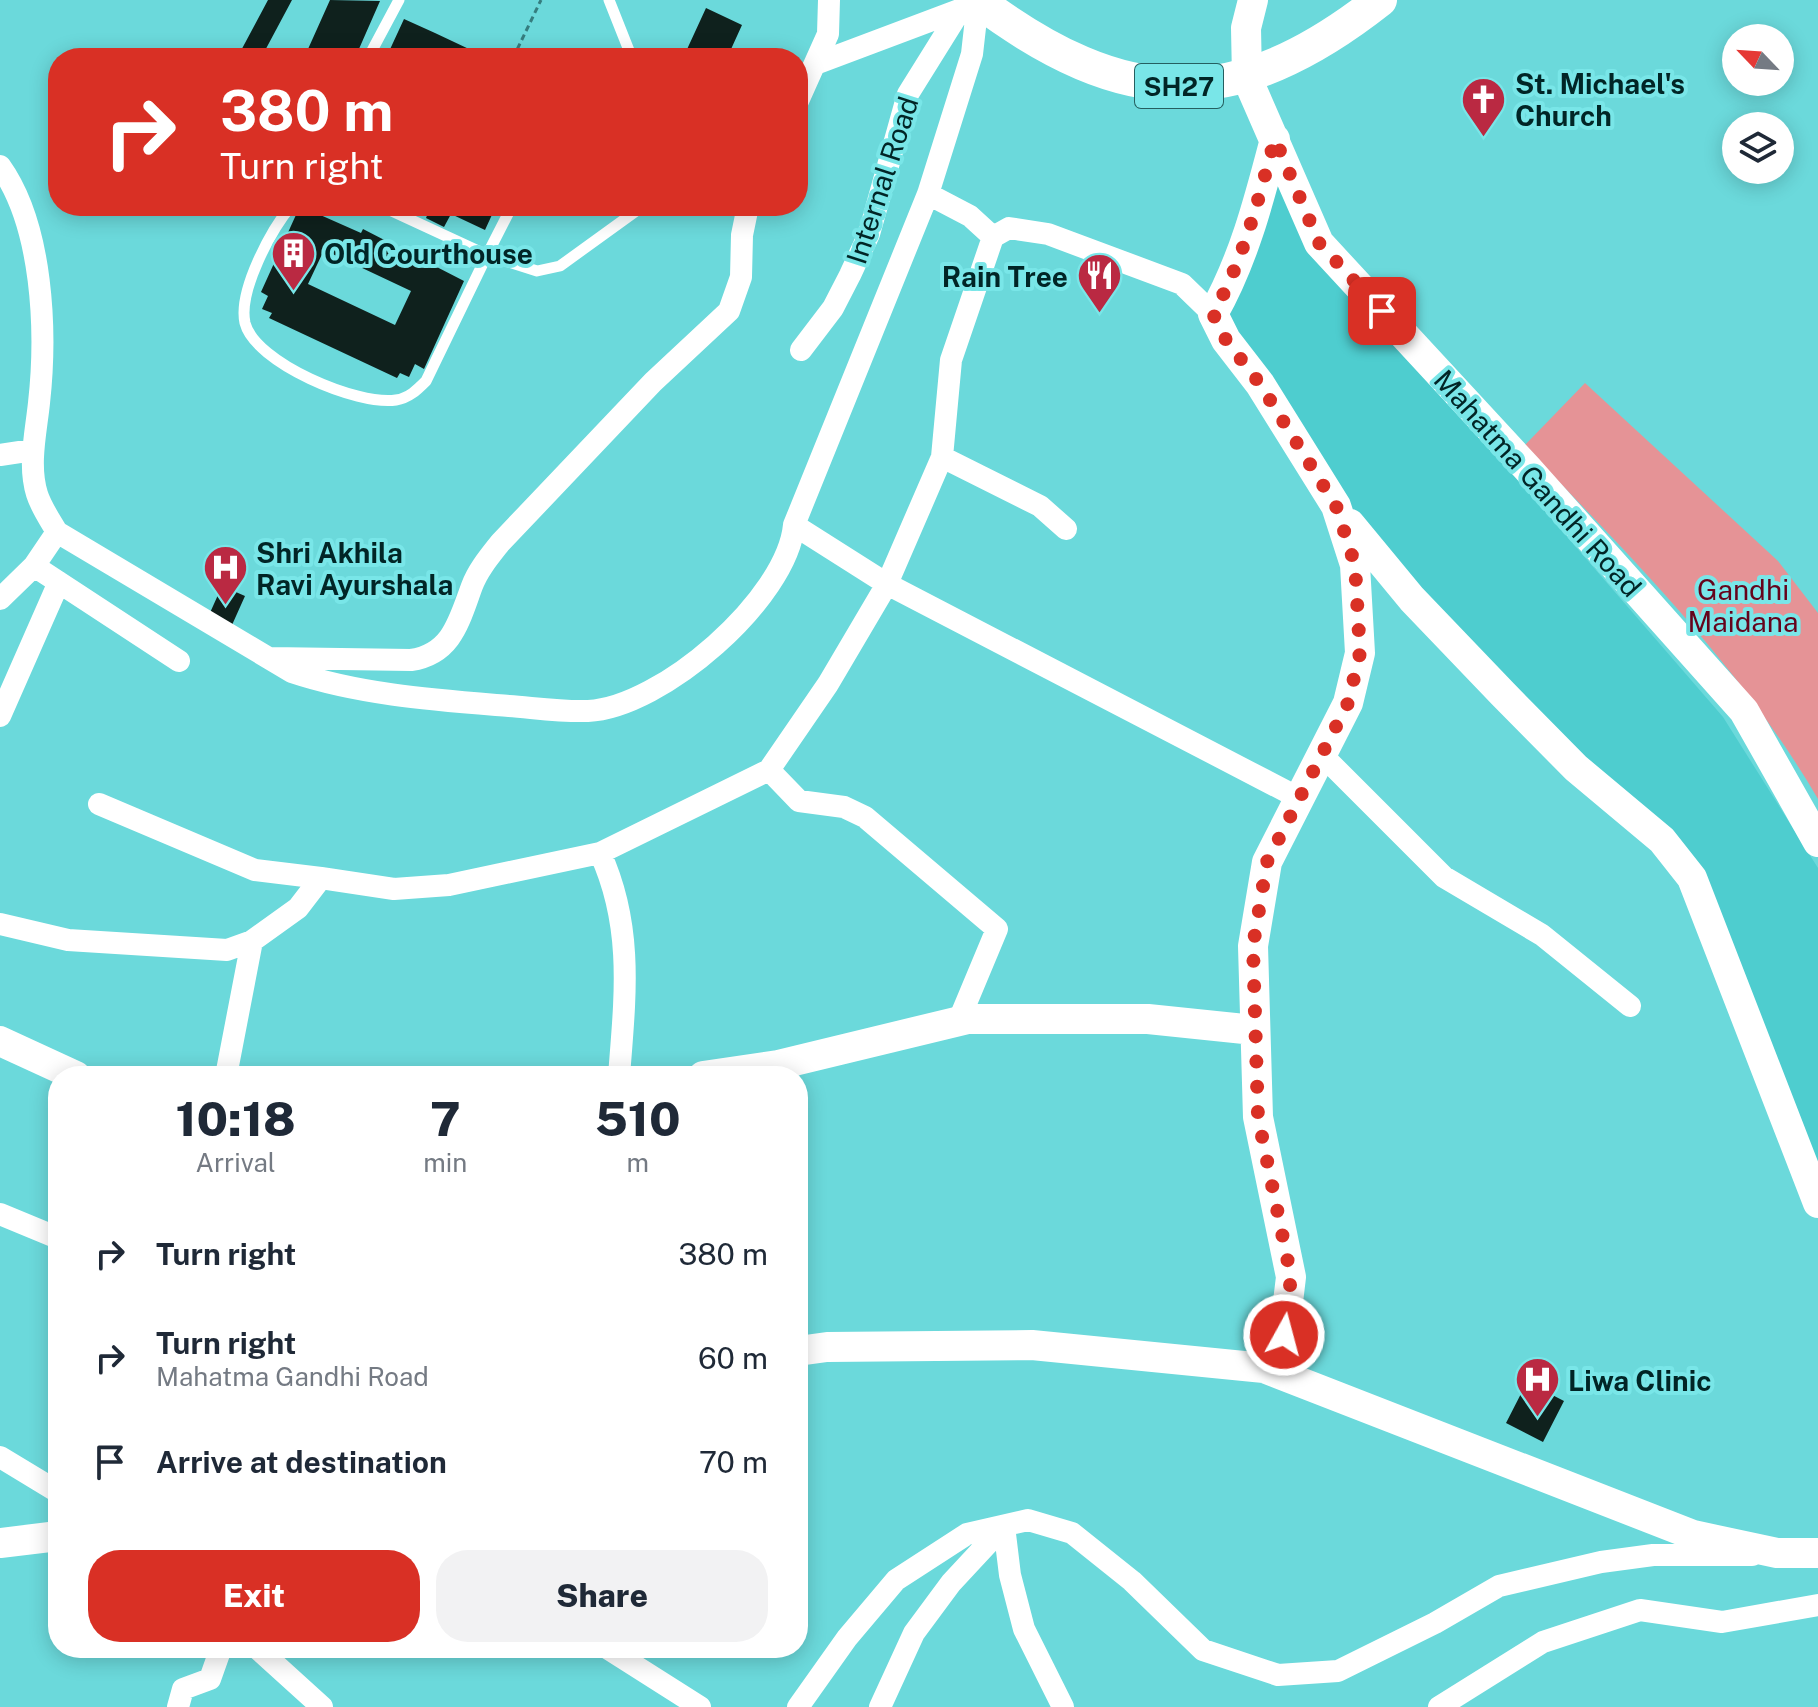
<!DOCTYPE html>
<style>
body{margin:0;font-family:"Public Sans",sans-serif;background:#f2f2f3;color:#1f2937;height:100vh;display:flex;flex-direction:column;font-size:30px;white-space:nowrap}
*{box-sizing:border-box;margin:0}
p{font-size:26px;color:#747a83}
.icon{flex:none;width:44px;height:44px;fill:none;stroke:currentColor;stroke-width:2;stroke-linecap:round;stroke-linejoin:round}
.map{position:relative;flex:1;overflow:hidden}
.panel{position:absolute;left:48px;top:1066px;width:760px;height:592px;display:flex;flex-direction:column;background:#fff;border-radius:32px;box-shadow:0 4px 20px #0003}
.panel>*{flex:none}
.hud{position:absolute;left:48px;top:48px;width:760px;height:168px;border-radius:32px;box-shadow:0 4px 20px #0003;background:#d93025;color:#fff;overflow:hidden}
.needle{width:52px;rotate:295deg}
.tools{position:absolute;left:1722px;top:24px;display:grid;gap:16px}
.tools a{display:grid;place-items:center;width:72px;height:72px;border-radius:50%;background:#fff;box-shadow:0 4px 20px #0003;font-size:40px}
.pin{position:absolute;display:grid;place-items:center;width:68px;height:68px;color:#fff;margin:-34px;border-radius:16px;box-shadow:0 4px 12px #0006}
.me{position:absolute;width:88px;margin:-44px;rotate:7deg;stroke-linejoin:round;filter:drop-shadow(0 0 6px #0008)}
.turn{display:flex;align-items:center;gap:28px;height:168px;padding:0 40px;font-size:36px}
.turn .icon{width:104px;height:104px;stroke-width:2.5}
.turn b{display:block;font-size:56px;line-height:68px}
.eta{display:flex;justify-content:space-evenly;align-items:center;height:136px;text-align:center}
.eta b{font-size:48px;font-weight:800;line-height:56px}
.button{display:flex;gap:16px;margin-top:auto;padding:16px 40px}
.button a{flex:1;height:92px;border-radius:32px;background:#d93025;color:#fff;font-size:32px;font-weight:800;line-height:92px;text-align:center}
.button a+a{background:#f2f2f3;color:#1f2937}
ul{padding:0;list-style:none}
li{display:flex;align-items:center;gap:24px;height:104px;padding:0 40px}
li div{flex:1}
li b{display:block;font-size:30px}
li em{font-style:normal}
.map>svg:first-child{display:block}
.built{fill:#4ecdcf}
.green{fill:#e59396}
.building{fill:#0f211d;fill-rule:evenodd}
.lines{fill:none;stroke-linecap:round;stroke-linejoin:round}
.path{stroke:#357d7f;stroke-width:3;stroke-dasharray:6 4;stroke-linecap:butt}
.lane{stroke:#fff;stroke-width:11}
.street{stroke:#fff;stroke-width:22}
.secondary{stroke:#fff;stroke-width:30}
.primary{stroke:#fff;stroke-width:34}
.route{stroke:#d93025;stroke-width:14;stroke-dasharray:0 25.2}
.labels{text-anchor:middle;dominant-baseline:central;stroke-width:8;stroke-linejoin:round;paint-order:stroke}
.shield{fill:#79e6e8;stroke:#255f60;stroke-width:2}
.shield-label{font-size:26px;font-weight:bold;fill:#012526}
.poi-label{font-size:28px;font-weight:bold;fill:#012526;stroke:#79e6e8;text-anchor:start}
.street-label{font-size:28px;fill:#012526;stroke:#79e6e8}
.park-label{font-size:28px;fill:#65031b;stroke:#79e6e8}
</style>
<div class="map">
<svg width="1818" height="1707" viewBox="0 0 1818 1707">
<rect width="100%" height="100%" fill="#6bd9db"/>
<path class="built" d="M1273,173l245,307 205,237 95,151v306l-118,-302 -283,-281 -80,-100 -116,-176z"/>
<path class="green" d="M1585,383l193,178 40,52v186c-77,-132 -188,-244 -294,-353z"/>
<path class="building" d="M268,0h24l-31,58h-24z
M330,0l50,1 -25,57h-51z
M706,8l36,17 -15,33h-44z
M404,19l31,14 53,25h-102z
M300,206l61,27 2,-4 101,52 -40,88 -9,-5 -6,13 -9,-4 -3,5 -128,-60 3,-5 -10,-4 6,-13 -7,-4zM324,250l87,41 -16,34 -87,-41z
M431,206h65l-11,24 -34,-16 -7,13 -18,-9z
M222,586l23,10 -13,29 -23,-10z
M1527,1382l37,19 -21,41 -37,-19z"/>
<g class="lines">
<path class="path" d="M513,58l28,-58"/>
<path class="lane" d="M609,0l23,58
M368,58l31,-58
M291,206c-20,24 -53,85 -46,117 10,40 113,83 151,77 13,-2 21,-10 30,-19l61,-126 50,16 23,-5 83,-60
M381,206l106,49 25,-49"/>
<path class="street" d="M818,63l141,-53
M798,101l30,-67 1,-34
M0,166c43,60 47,165 39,237 -3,29 -11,62 -2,91 4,13 13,26 20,38l235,140c69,23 144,28 217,34 26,2 53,6 79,5 73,-3 199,-112 206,-186l134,-331 44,-140 6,-53
M928,194l42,22 23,21
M801,350l32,-42 17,-33 19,-41 39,-140 53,-85
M0,455l33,-5
M942,457l98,49 26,23
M794,525l93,59 410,213
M34,566l145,95
M0,599l34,-33 23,-34
M270,658l141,2c41,-6 48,-39 61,-74 6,-16 17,-29 28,-43l153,-161 76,-71 12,-34 1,-42 6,-29
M0,716l59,-134
M1321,754l123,123 98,58 88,71
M769,770l30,31 45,6 21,10 132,112 -38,91
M99,804l156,66 66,8
M0,924l68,16 159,10 25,-9 46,-33 23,-30 73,11 55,-4 151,-32
M226,1076l26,-135
M619,1076c6,-78 15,-149 -19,-223l169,-83 59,-86 59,-100 55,-127 9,-97 42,-123 16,-9 39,6 134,50 31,30
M0,1214l58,24
M0,1457l58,35
M1004,1526l6,49 14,54 39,78
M257,1648l65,59
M607,1648l93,59
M178,1707l5,-18 27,-10 11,-31
M798,1707l49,-69 49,-58 71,-46 61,-14 44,13 60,48 71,69 75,25 60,-4 97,-48 64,-37 102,-24 52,-7h99
M880,1707l34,-74 37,-50 53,-57
M1439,1707l104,-65 97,-32 82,12 96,-17"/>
<path class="secondary" d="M1253,0l-7,28 1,50 72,165 208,225 217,243 74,131
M1350,524l62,75 91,95 73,74 86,72 30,38 126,325
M0,1041l76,35
M703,1076l75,-11 190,-46h180l106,11
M798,1351l29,-4 205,-2 232,23 429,167 84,18h41
M1264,1368l20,-33 7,-58 -33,-160 -5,-171 14,-84 81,-159 12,-50 -5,-88 -19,-59 -76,-122 -34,-44 -13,-26c31,-55 46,-114 62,-175
M0,1543l58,-7"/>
<path class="primary" d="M977,0c148,111 257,115 403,0"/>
</g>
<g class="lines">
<path class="route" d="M1284,1335l7,-58 -33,-160 -5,-171 14,-84 81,-159 12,-50 -5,-88 -19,-59 -76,-122 -34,-44 -13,-26c31,-55 45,-114 62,-175l44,104 63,68"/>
</g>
<defs>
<symbol id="church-pin" viewBox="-11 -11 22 30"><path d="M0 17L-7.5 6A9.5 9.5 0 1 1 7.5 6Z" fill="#ba2942" stroke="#79e6e8"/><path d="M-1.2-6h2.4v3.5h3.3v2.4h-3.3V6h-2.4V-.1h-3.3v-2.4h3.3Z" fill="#fff"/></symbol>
<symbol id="building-pin" viewBox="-11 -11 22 30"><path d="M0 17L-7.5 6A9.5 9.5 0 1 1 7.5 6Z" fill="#ba2942" stroke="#79e6e8"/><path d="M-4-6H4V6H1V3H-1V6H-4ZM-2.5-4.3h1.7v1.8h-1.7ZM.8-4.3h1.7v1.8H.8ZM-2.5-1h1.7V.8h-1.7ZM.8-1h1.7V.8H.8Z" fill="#fff"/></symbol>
<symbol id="restaurant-pin" viewBox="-11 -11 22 30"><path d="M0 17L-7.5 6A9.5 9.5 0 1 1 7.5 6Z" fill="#ba2942" stroke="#79e6e8"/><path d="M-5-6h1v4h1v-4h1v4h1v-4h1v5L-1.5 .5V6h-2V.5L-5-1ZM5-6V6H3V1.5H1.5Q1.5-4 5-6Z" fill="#fff"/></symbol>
<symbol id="hospital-pin" viewBox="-11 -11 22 30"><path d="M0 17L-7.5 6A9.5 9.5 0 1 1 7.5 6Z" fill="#ba2942" stroke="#79e6e8"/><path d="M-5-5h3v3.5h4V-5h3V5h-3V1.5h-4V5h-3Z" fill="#fff"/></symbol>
</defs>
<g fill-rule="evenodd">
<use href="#church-pin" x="1458" y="74" width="51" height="69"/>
<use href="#building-pin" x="268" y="228" width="51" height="69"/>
<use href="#restaurant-pin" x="1074" y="250" width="51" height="69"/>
<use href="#hospital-pin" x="200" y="542" width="51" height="69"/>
<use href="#hospital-pin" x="1512" y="1354" width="51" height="69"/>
</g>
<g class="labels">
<rect class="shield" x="1135" y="64" width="88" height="44" rx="6"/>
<g class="shield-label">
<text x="1179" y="86">SH27</text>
</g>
<g class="poi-label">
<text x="1515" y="83">St. Michael's<tspan x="1515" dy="32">Church</tspan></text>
<text x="324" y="253">Old Courthouse</text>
<text x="1068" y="276" text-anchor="end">Rain Tree</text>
<text x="256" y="552">Shri Akhila<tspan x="256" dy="32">Ravi Ayurshala</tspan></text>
<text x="1568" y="1380">Liwa Clinic</text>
</g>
<g class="street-label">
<text transform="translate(882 180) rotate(-72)">Internal Road</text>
<text transform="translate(1538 483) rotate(48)">Mahatma Gandhi Road</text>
</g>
<g class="park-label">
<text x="1743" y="589">Gandhi<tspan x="1743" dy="32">Maidana</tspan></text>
</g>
</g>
</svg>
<div class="tools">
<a><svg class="needle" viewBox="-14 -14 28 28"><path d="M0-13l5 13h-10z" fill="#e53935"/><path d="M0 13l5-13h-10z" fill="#747a83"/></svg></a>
<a><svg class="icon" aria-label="layers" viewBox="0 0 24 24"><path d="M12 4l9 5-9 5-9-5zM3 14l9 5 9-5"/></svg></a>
</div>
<div class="pin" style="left:1382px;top:311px;background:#d93025"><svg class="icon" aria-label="arrive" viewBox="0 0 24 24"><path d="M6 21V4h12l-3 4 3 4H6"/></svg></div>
<svg class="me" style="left:1284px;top:1335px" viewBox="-20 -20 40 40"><circle r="17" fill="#d93025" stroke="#fff" stroke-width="3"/><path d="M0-11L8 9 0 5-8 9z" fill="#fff"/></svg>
<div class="hud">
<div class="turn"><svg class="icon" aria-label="right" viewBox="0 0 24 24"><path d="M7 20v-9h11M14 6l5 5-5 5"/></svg><div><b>380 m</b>Turn right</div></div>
</div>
<section class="panel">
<div class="eta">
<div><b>10:18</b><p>Arrival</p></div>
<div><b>7</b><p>min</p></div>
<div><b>510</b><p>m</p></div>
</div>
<ul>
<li><svg class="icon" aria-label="right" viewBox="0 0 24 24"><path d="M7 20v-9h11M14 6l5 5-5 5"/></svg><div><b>Turn right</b></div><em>380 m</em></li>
<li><svg class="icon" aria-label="right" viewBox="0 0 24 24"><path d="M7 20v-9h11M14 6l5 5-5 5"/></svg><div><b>Turn right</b><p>Mahatma Gandhi Road</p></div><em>60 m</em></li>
<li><svg class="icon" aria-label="arrive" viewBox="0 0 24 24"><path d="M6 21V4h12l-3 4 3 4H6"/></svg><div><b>Arrive at destination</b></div><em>70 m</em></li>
</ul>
<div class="button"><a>Exit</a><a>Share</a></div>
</section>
</div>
